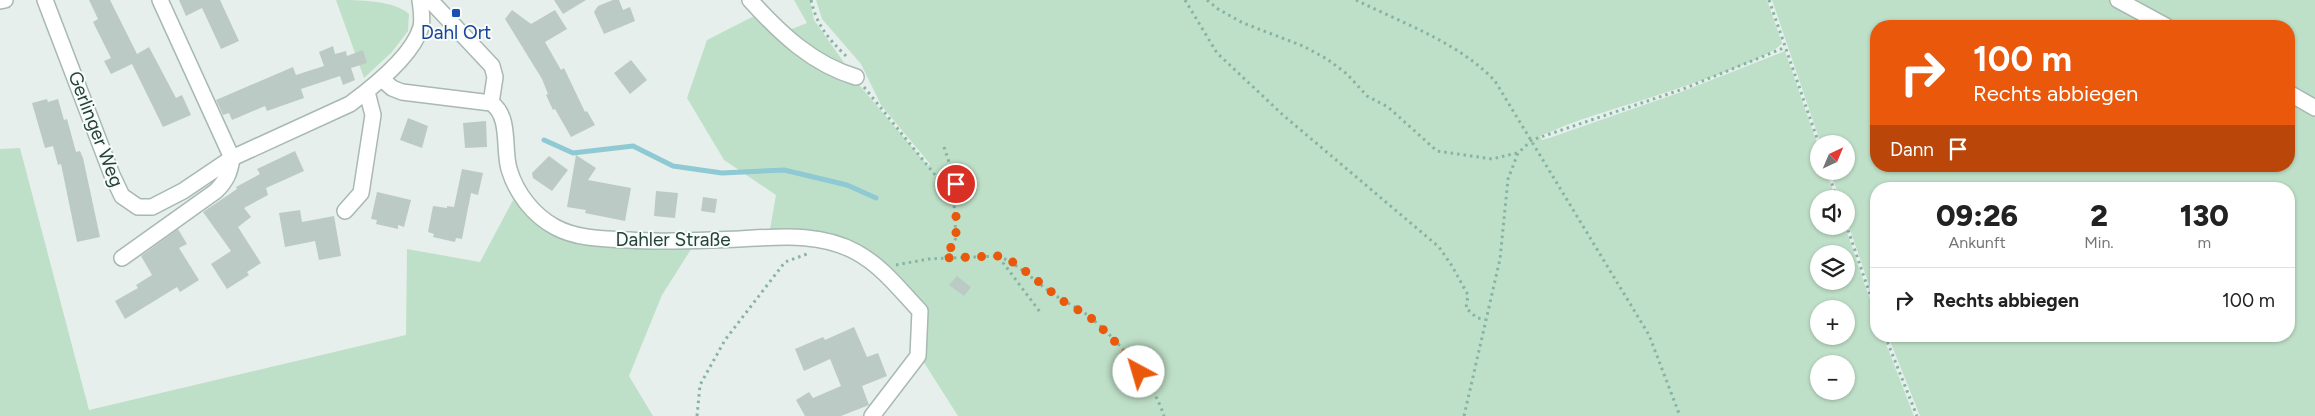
<!DOCTYPE html>
<html lang="de">
<meta charset="utf-8">
<style>
body{margin:0;font-family:Figtree,sans-serif;background:#f6f6f6;color:#222;height:100vh;display:flex;flex-direction:column;font-size:19px;white-space:nowrap}
*{box-sizing:border-box;margin:0}
p{font-size:16px;color:#767676}
.icon{flex:none;width:28px;height:28px;fill:none;stroke:currentColor;stroke-width:2;stroke-linecap:round;stroke-linejoin:round}
.map{position:relative;flex:1;overflow:hidden}
.drawer{position:absolute;left:1870px;top:182px;width:425px;height:160px;display:flex;flex-direction:column;background:#fff;border-radius:20px;box-shadow:0 1px 4px #0004}
.drawer>*{flex:none}
.banner{position:absolute;left:1870px;top:20px;width:425px;height:152px;border-radius:20px;box-shadow:0 1px 4px #0004;background:#ea580c;color:#fff;overflow:hidden}
.needle{width:32px;rotate:44deg}
.controls{position:absolute;left:1810px;top:135px;display:grid;gap:10px}
.controls a{display:grid;place-items:center;width:45px;height:45px;border-radius:50%;background:#fff;box-shadow:0 1px 4px #0004;font-size:25px}
.pin{position:absolute;display:grid;place-items:center;width:42px;height:42px;color:#fff;margin:-21px;border:2px solid #fff;border-radius:50%;box-shadow:0 1px 5px #0007}
.me{position:absolute;width:55px;margin:-28px;rotate:321deg;stroke-linejoin:round;filter:drop-shadow(0 0 4px #0008)}
.turn{display:flex;align-items:center;gap:18px;height:105px;padding:0 20px;font-size:22px}
.turn .icon{width:65px;height:65px;stroke-width:2.5}
.turn b{display:block;font-size:35px;line-height:42px}
.then{display:flex;align-items:center;height:48px;padding:0 20px;background:#0003;gap:10px;font-size:19px}
.eta{display:flex;justify-content:space-evenly;align-items:center;height:85px;text-align:center}
.eta b{font-size:30px;font-weight:800;line-height:35px}
ul{padding:0;list-style:none}
li{display:flex;align-items:center;gap:15px;height:65px;padding:0 20px;border-top:1px solid #e0e0e0}
li div{flex:1}
li b{display:block;font-size:19px}
li em{font-style:normal}
.map>svg:first-child{display:block}
.green{fill:#bfe0c8;fill-rule:evenodd}
.lines{fill:none;stroke-linecap:round;stroke-linejoin:round}
.stream{stroke:#8ec9d4;stroke-width:5}
.building{fill:#bbcac4}
.minor-casing{stroke:#a8b8b2;stroke-width:18}
.path{stroke:#86b3a5;stroke-width:3;stroke-dasharray:2.5 4;stroke-linecap:butt}
.minor{stroke:#fff;stroke-width:15}
.route{stroke:#ea580c;stroke-width:9;stroke-dasharray:0 16.2}
.transit-dot{fill:#1a4fb4;stroke:#f7fbf9;stroke-width:2}
.labels{text-anchor:middle;dominant-baseline:central;stroke-width:4;stroke-linejoin:round;paint-order:stroke}
.transit-label{font-size:19px;fill:#164399;stroke:#f7fbf9}
.street-label{font-size:19px;fill:#24423a;stroke:#f7fbf9}
</style>
<div class="map">
<svg width="2315" height="416" viewBox="0 0 2315 416">
<rect width="100%" height="100%" fill="#e6efeb"/>
<path class="green" d="M336,0c22,0 58,0 73,14l-1,17 -16,21 -28,26z
M794,0h16l4,20 36,51 -66,-39 23,-9z
M816,0h951l15,43c-15,22 -172,66 -207,79 -12,4 -24,10 -35,14l2,4 10,-3 129,-45 104,-41 34,98v22h7l10,28h-17v27h26l31,92v18h7l31,80h-956l-35,-55 1,-52 -65,-61 -90,-13 7,-40 -52,-35 -37,-62 20,-58 51,-26 97,66 73,86 2,-2 -49,-59 -20,-41 -39,-45zM1819,254h27v27h-27zM1819,309h27v27h-27zM1819,364h27v27h-27z
M1772,0h543v416h-395l-32,-80h401v-147h-413v116l-30,-87v-19h-6l-10,-28h16v-27h-25zM1876,26h413v140h-413z
M20,148l69,262 317,-75 1,-86 73,13 33,-62 24,22 35,16 123,5 -33,52 -33,81 24,40h-653v-267z"/>
<g class="lines">
<path class="stream" d="M544,140l29,13 60,-7 40,20 49,7 62,-3 63,15 29,13"/>
</g>
<path class="building" d="M89,0h21l27,54 12,-7 27,51 6,-3 9,20 -28,12 -31,-63 -21,10 -7,-13 7,-3 -18,-36 5,-3z
M179,0h41l19,41 -18,8 -19,-41 -16,8z
M554,0h32l-23,14z
M613,0h6l4,10 7,-3 5,14 -31,13 -10,-22 4,-6z
M512,10l19,14 24,-14 12,19 -22,13 16,28 3,-2 21,44 2,-1 8,14 -24,12 -16,-28 -2,1 -7,-15 2,-1 -6,-15 -37,-60z
M333,46l2,8 11,-3 1,5 16,-6 4,13 -16,5 4,12 -12,5 -3,-9 -39,13 3,9 -37,13 -2,-5 -33,14 -3,-7 -6,2 -7,-15 77,-33 3,8 28,-9 -5,-14z
M631,60l16,20 -17,14 -16,-21z
M47,99l1,3 10,-3 6,21 3,-1 9,33 4,-1 3,7 17,79 -23,5 -16,-78 -3,1 -5,-19 -8,2 -13,-45z
M408,118l20,8 -6,22 -22,-8z
M486,121l1,26 -22,1 -2,-25z
M295,151l9,20 -38,17 2,7 -24,13 7,9 -13,10 23,36 -14,9 2,3 -22,14 -16,-25 20,-13 -28,-39 34,-23 -1,-2 24,-13 -3,-5z
M576,155l20,13 -8,12 43,8 -6,33 -40,-8 1,-3 -19,-3z
M549,156l19,14 -16,21 -19,-13 -1,-5z
M462,169l21,4 -5,22 -7,-2 -9,46 -6,-1 -1,4 -22,-5 1,-3 -6,-2 5,-26 14,2v-2l7,1z
M656,191l22,2 -3,25 -21,-2z
M377,192l34,8 -7,27 -6,-2v4l-22,-5 1,-4 -6,-1z
M703,197l14,2 -2,14 -14,-2z
M300,210l2,12 32,-6 7,40 -22,4 -4,-19 -30,6 -6,-34z
M178,229l9,15 -8,4 20,32 -19,12 -3,-5 -52,32 -10,-18 23,-13 -2,-3 16,-10 -11,-19z
M957,276l14,11 -7,9 -15,-11z
M854,327l13,30 11,-4 9,23 -25,10 7,19 -28,11h-36l-9,-16 13,-8 4,6 28,-12 -11,-27 -26,12 -9,-22 28,-12 2,3z"/>
<g class="lines">
<defs>
<path id="minor" d="M45,0l67,175 10,21 16,11h14l31,-16 49,-33 118,-54c23,-17 63,-49 71,-77 2,-9 0,-18 -1,-27
M430,0l62,66 3,11 -4,26
M750,0c30,33 62,64 106,77
M2118,0l48,26
M0,1l5,-1
M382,79l10,9 10,4 89,11c20,13 12,46 18,66 7,24 24,46 46,58 22,12 49,12 74,13 36,3 73,0 109,-1 40,-2 82,-7 118,13 26,14 44,38 64,59l-2,45 -46,60
M2289,93l26,15
M345,211l16,-18 12,-78 -6,-23
M122,258l94,-67c10,-10 14,-18 16,-33l-72,-158"/>
</defs>
<use href="#minor" class="minor-casing"/>
<path class="path" d="M811,0c6,26 17,38 35,56
M1185,0l32,53 66,62 156,132 13,19 16,29 -2,13 11,10 8,1
M1207,0l11,9 25,14 60,23 24,13 20,15 20,22 21,11 49,44 55,8 25,-6
M1356,0c48,24 102,42 139,81l154,254 31,81
M1769,0l50,144
M864,87l76,94 14,23 2,34 -11,20
M944,147l12,36 -1,21
M1828,171l9,28
M1846,224l30,88
M998,256c20,8 33,22 51,35 13,10 29,16 42,27 28,23 62,63 73,98
M896,265l32,-6 70,-3 42,56
M1885,336l32,80
M697,416l3,-31 25,-45 60,-78 22,-8
M1464,416l36,-157 8,-80 10,-26 14,-13 151,-51 103,-42"/>
<use href="#minor" class="minor"/>
</g>
<g class="lines">
<path class="route" d="M956,184v54l-11,20 53,-2 17,7 48,38 27,16 22,21 27,34"/>
</g>
<rect class="transit-dot" x="451" y="8" width="10" height="10" rx="2.5"/>
<g class="labels">
<g class="transit-label">
<text x="456" y="32">Dahl Ort</text>
</g>
<g class="street-label">
<text transform="translate(96 129) rotate(69)">Gerlinger Weg</text>
<text x="673" y="239">Dahler Straße</text>
</g>
</g>
</svg>
<div class="controls">
<a><svg class="needle" viewBox="-14 -14 28 28"><path d="M0-13l5 13h-10z" fill="#e53935"/><path d="M0 13l5-13h-10z" fill="#767676"/></svg></a>
<a><svg class="icon" aria-label="sound" viewBox="0 0 24 24"><path d="M4 9h4l5-4v14l-5-4H4zM17 9q2 3 0 6"/></svg></a>
<a><svg class="icon" aria-label="layers" viewBox="0 0 24 24"><path d="M12 4l9 5-9 5-9-5zM3 14l9 5 9-5"/></svg></a>
<a>+</a>
<a>−</a>
</div>
<div class="pin" style="left:956px;top:184px;background:#d93025"><svg class="icon" aria-label="arrive" viewBox="0 0 24 24"><path d="M6 21V4h12l-3 4 3 4H6"/></svg></div>
<svg class="me" style="left:1139px;top:372px" viewBox="-20 -20 40 40"><circle r="19" fill="#fff"/><path d="M0-13L10 11 0 6-10 11z" fill="#ea580c"/></svg>
<div class="banner">
<div class="turn"><svg class="icon" aria-label="right" viewBox="0 0 24 24"><path d="M7 20v-9h11M14 6l5 5-5 5"/></svg><div><b>100 m</b>Rechts abbiegen</div></div>
<div class="then">Dann<svg class="icon" aria-label="arrive" viewBox="0 0 24 24"><path d="M6 21V4h12l-3 4 3 4H6"/></svg></div>
</div>
<section class="drawer">
<div class="eta">
<div><b>09:26</b><p>Ankunft</p></div>
<div><b>2</b><p>Min.</p></div>
<div><b>130</b><p>m</p></div>
</div>
<ul>
<li><svg class="icon" aria-label="right" viewBox="0 0 24 24"><path d="M7 20v-9h11M14 6l5 5-5 5"/></svg><div><b>Rechts abbiegen</b></div><em>100 m</em></li>
</ul>
</section>
</div>
